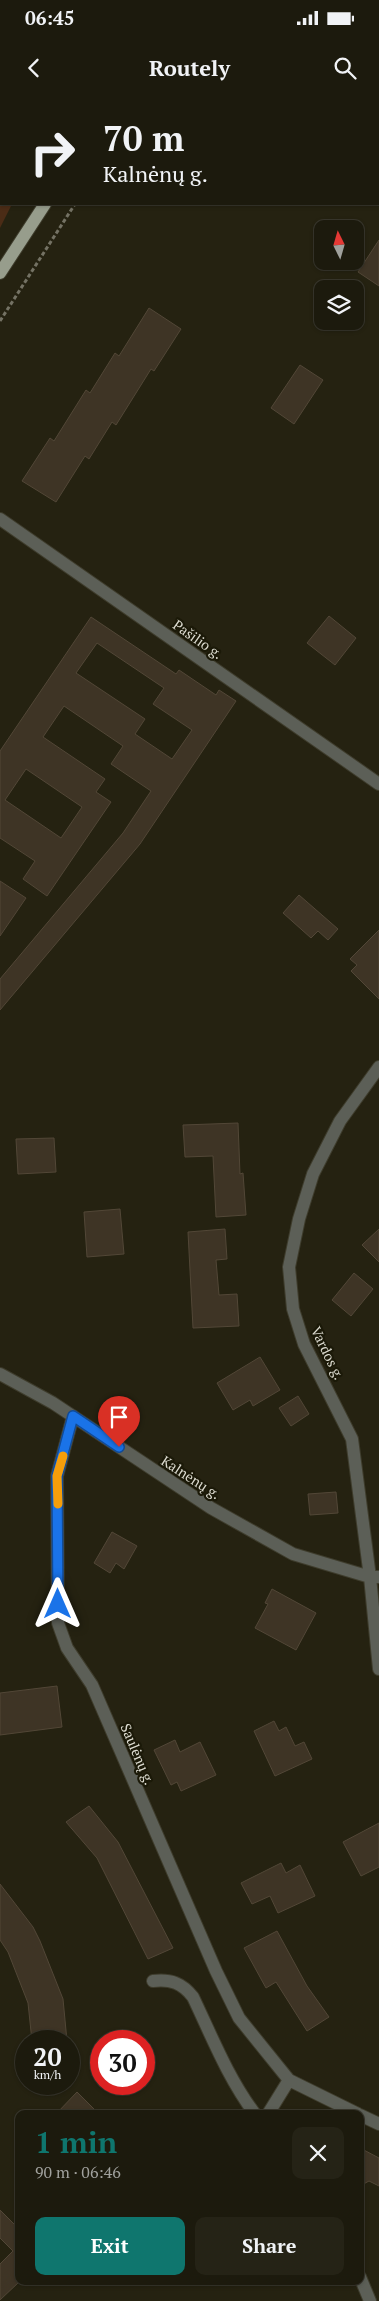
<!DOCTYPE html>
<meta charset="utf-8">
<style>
body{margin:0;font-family:"PT Serif",serif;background:#252316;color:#f1f3f6;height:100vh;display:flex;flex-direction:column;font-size:19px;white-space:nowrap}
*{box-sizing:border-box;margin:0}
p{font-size:16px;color:#a0a19d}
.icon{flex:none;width:28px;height:28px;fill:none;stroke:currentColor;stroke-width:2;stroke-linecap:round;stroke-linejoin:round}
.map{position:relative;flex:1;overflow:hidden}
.details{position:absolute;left:15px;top:2010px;width:349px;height:175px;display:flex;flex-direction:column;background:#1c1a0d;border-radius:10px;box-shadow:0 1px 4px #0004,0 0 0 1px #3a382e}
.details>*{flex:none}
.top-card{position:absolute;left:0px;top:0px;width:380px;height:105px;box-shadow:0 1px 4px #0004,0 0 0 1px #3a382e;background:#1c1a0d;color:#f1f3f6;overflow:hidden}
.needle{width:32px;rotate:355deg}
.controls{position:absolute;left:314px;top:120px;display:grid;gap:10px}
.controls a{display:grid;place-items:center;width:50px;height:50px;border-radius:10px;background:#1c1a0d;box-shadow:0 1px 4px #0004,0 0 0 1px #3a382e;font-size:25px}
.speed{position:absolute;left:15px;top:1930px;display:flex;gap:10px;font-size:25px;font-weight:700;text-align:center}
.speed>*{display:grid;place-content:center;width:65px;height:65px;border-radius:50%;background:#1c1a0d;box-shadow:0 1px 4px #0004,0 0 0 1px #3a382e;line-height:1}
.speed small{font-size:12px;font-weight:400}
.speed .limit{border:8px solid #d22;background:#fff;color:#111}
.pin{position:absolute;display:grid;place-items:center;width:42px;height:42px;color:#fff;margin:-51px -21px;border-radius:50% 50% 50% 0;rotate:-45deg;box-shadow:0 0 5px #0007}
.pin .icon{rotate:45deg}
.me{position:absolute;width:55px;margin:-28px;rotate:0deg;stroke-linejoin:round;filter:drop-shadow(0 0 4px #0008)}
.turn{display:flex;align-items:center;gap:18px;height:105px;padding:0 20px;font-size:22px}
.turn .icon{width:65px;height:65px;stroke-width:2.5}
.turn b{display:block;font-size:35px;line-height:42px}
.round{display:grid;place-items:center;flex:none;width:52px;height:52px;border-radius:10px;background:#252316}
.summary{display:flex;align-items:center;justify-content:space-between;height:85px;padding:0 20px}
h1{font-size:30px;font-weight:600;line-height:38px;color:#0f766e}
.cta{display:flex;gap:10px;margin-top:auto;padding:10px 20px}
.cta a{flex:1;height:58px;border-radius:10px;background:#0f766e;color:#fff;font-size:20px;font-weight:600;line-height:58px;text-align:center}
.cta a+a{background:#252316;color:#f1f3f6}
.status{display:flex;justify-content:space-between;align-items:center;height:35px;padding:0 25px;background:#1c1a0d;direction:ltr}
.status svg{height:14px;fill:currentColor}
header{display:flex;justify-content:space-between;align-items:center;height:65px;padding:0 20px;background:#1c1a0d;font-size:22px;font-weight:600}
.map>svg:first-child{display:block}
.green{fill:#4b2c16}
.building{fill:#3e3425;stroke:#524737;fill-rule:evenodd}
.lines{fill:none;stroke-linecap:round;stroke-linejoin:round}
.minor-casing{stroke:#3e3c2c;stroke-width:14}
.major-casing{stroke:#3e3c2c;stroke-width:14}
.path{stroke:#747264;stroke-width:3;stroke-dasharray:4 2.5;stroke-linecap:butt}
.minor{stroke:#5c5f57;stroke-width:12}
.major{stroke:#979d8c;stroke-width:12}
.route-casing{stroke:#114b97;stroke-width:12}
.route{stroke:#1a73e8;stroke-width:9}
.slow{stroke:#f59e0b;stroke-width:9}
.labels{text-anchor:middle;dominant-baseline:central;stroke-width:4.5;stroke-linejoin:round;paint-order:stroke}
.street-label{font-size:14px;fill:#dbdacf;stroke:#1b1908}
</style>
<div class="status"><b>06:45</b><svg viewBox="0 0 49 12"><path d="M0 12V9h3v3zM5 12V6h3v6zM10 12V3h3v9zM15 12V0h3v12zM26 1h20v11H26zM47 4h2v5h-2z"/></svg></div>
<header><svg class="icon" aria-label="back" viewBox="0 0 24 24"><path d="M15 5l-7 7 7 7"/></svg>Routely<svg class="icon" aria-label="search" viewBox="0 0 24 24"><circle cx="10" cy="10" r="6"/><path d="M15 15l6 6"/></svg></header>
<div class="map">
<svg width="379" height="2201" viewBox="0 0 379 2201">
<rect width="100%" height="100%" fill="#252211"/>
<path class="green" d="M0,0h89l-88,1v103h11l-12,24z"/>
<path class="building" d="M379,140v46l-21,-14z
M149,208l32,21 -27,42 -3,-2 -35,56 -4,-3 -23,37 -4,-3 -29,46 -34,-21 28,-43 4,3 32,-51 4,3 25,-40 4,3z
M300,265l23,15 -29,44 -23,-16z
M329,516l27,22 -21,27 -28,-22z
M91,517l85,57 3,-4 37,25 3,-5 17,11 -96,143 -140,166v-31l123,-146 28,-42 -40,-27 12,-18 -59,-40 -21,31 62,42 -9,13 15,10 -64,94 -24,-17 12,-18 -35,-23v-87zM97,543l67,45 -11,16 39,26 -20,29 -37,-25 10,-15 -69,-46zM26,669l56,38 -21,31 -56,-38z
M0,781l26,17 -26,38z
M299,795l39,34 -10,11 -10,-9 -7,7 -28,-25z
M379,830v69l-28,-28 6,-6 -7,-6z
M238,1023l2,51 3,-1 3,42 -30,2 -3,-61 -28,1 -2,-32z
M54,1038l2,34 -38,2 -2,-35z
M120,1109l4,45 -37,3 -3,-45z
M225,1129l2,30 -11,1 3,35 18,-1 2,32 -46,2 -5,-96z
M379,1129v33l-17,-17z
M354,1173l19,16 -22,27 -19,-16z
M260,1257l20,33 -27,16 -3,-6 -17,10 -16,-27z
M298,1296l11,18 -18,12 -12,-18z
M336,1392l2,21 -28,2 -2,-21z
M112,1432l25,14 -13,23 -8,-6 -6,10 -16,-10z
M272,1489l44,24 -20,37 -41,-22 13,-24 -3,-1z
M57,1586l5,41 -62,8v-42z
M274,1621l5,10 7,-4 9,19 9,-4 8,17 -37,17 -21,-45z
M175,1640l5,12 20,-10 16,33 -35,16 -4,-9 -6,3 -17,-35z
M89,1706l29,36 55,106 -25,11 -51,-101 -31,-36z
M379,1723v44l-18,9 -18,-34z
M281,1763l5,10 14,-8 15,31 -37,17 -8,-17 -18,8 -11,-21z
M0,1784l33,43 7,14 23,58 4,42h-35l-4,-38 -20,-51 -8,-12z
M277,1831l30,55 22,31 -22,14 -31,-49 -10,6 -22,-40z
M77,1992l22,22h-43z
M360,2048l19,10v28l-10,-5 -9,5z
M0,2110l19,19v53l-19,18v-36l13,-13 -13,-13z"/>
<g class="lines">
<defs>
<path id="minor" d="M0,419l379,265
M379,967l-39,54 -27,53 -14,45 -10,48 4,42 11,35 48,95 18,138 9,92
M0,1274l53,29 158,105 82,46 77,23h9
M73,1316l-16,60 1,147 9,25 25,37 124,286 23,47 50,62
M153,1881c18,-2 29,2 40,16 19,40 35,81 62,117
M268,2014l21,-34 69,34
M360,2015l19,9
M360,2177l10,24"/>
<path id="major" d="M114,1l1,-1
M0,173l45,-69"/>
</defs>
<use href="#minor" class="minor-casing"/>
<use href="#major" class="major-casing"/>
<path class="path" d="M144,1v-1
M0,221l75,-117"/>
<use href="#minor" class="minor"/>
<use href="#major" class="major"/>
</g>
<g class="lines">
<defs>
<path id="route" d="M58,1504l-1,-128 16,-60 46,31"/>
</defs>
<use href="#route" class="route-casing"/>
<use href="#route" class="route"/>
<path class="slow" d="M58,1404l-1,-28 6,-20"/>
</g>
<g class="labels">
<g class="street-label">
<text transform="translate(198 539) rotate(35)">Pašilio g.</text>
<text transform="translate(328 1253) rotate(64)">Vardos g.</text>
<text transform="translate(191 1377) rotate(33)">Kalnėnų g.</text>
<text transform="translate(138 1654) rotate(67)">Saulėnų g.</text>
</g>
</g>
</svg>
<div class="controls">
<a><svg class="needle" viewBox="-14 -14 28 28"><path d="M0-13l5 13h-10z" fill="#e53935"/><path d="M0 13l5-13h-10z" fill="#a0a19d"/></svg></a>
<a><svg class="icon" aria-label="layers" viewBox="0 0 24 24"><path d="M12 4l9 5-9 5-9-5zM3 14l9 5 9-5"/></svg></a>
</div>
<div class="speed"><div>20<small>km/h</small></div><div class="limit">30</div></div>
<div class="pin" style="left:119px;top:1347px;background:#d93025"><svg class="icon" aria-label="arrive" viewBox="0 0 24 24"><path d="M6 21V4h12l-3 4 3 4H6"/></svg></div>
<svg class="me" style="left:58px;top:1504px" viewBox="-20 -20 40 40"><path d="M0-17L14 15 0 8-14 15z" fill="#1a73e8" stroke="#fff" stroke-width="4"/></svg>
<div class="top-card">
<div class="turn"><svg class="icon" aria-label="right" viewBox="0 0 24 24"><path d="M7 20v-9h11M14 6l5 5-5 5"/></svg><div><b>70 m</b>Kalnėnų g.</div></div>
</div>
<section class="details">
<div class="summary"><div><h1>1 min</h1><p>90 m · 06:46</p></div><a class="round"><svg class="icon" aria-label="close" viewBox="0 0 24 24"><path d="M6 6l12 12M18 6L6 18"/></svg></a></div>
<div class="cta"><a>Exit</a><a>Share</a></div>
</section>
</div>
